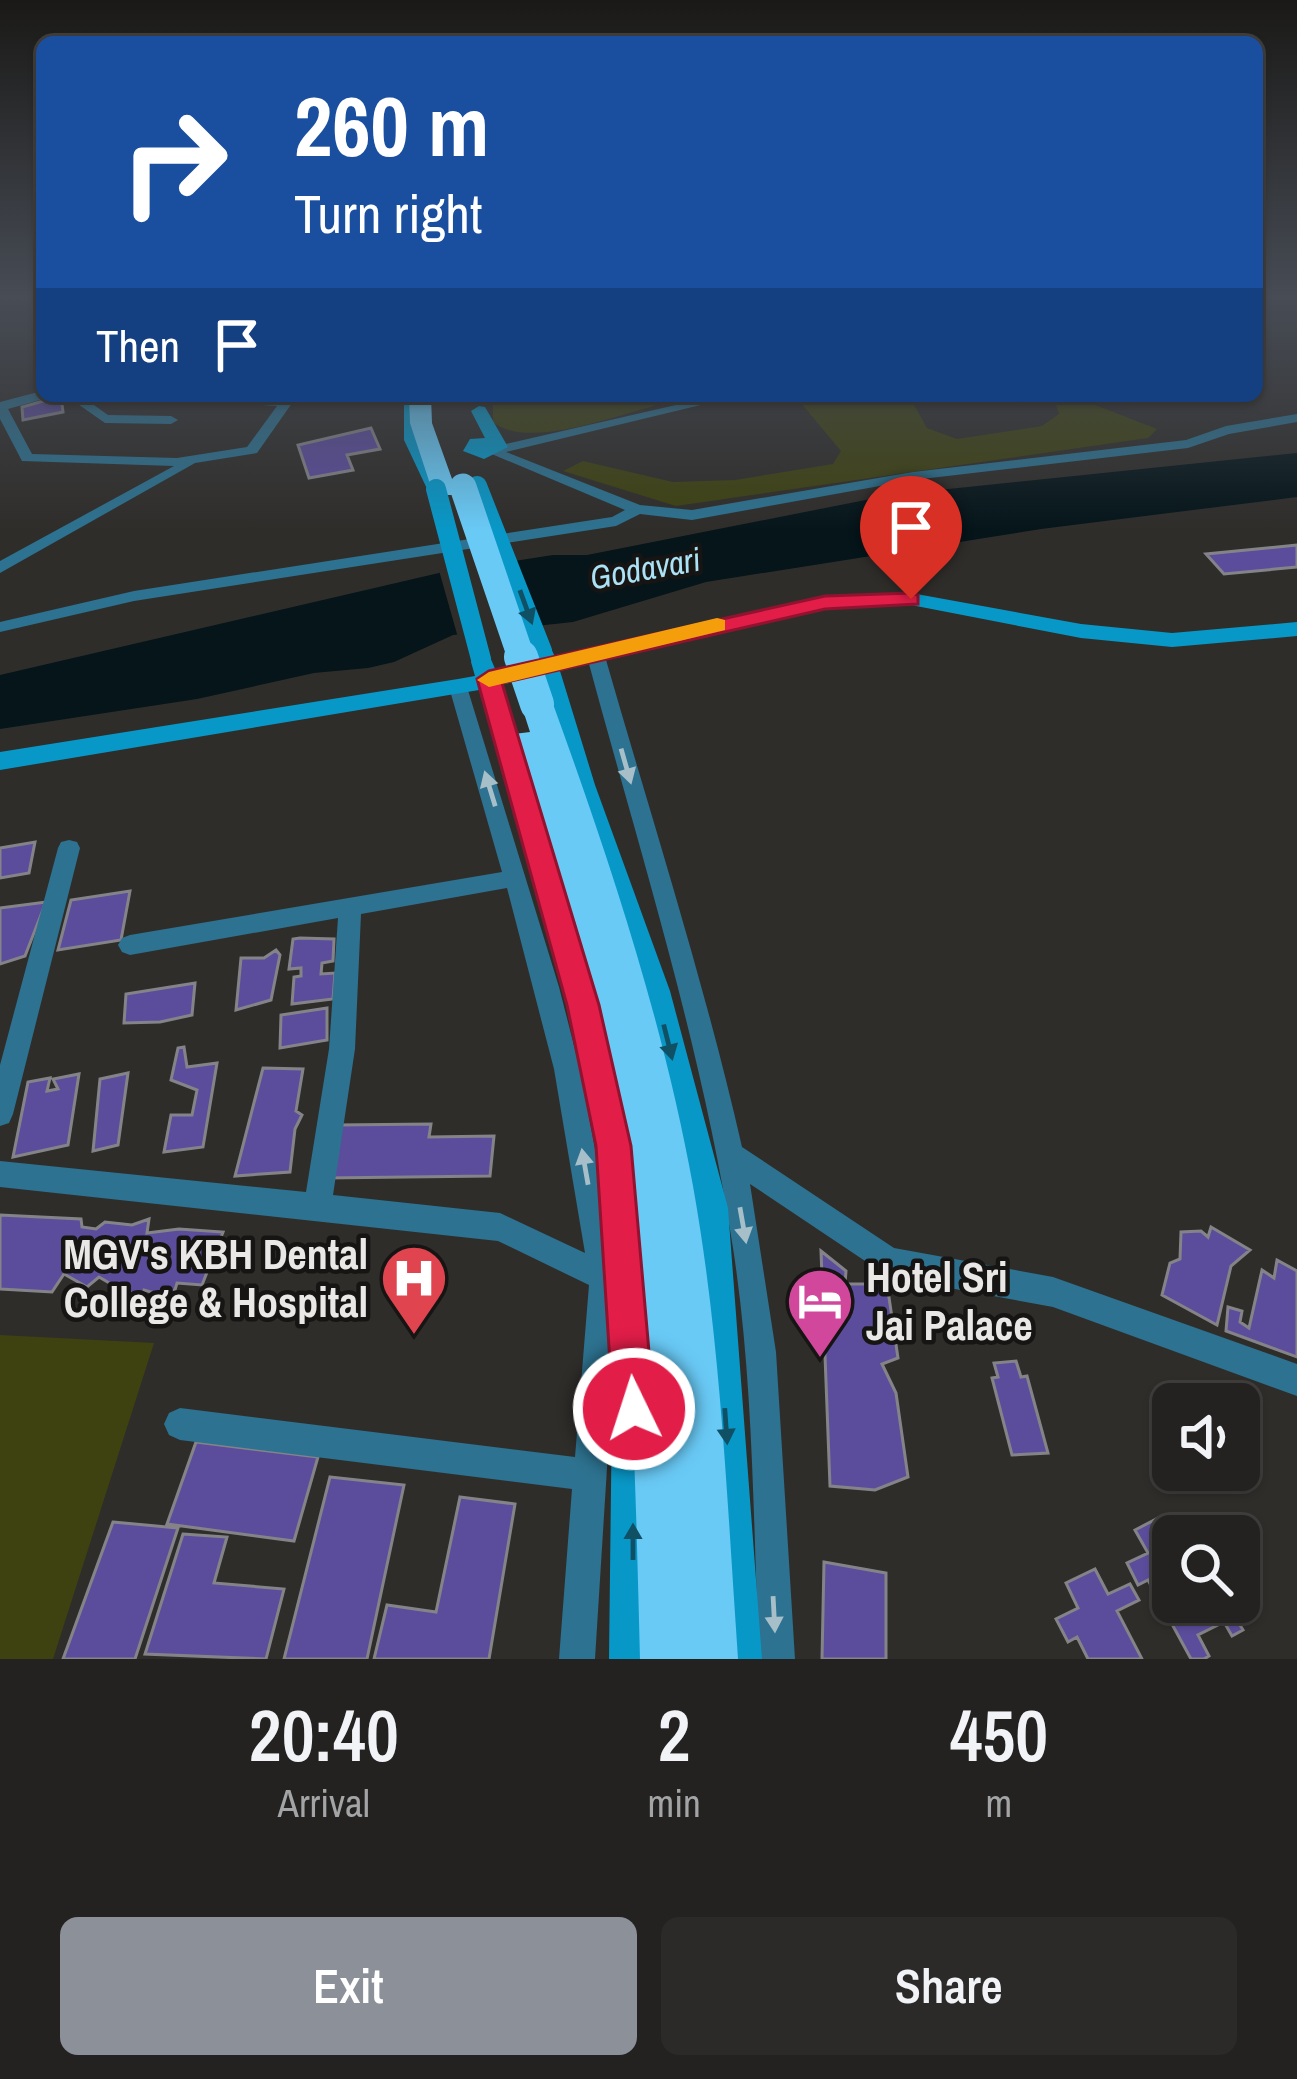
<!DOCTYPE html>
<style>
body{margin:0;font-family:"Archivo Narrow",sans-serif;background:#2b2a29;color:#f1f3f6;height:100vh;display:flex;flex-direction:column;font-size:45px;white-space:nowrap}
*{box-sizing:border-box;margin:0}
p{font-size:39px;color:#a3a4a5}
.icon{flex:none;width:66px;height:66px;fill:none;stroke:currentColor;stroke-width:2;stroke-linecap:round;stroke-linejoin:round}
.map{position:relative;height:1659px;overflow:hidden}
.panel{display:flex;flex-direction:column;background:#232220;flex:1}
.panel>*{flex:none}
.banner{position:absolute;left:36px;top:36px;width:1227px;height:366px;border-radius:18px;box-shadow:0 3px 9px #0004,0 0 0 3px #403f3e;background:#1a4fa0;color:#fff;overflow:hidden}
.controls{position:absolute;left:1152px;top:1383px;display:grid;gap:24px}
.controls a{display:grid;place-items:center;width:108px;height:108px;border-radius:18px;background:#232220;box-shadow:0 3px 9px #0004,0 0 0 3px #403f3e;font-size:60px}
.pin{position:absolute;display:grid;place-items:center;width:102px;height:102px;color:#fff;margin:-123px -51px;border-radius:50% 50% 50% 0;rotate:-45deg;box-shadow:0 0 12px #0007}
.pin .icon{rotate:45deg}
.me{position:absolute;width:132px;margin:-66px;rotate:356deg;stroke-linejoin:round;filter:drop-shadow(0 0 9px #0008)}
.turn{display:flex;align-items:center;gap:42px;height:252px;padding:0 60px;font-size:54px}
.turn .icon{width:156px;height:156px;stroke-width:2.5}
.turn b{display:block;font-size:84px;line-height:102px}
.then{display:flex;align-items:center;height:114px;padding:0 60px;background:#0003;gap:24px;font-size:45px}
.eta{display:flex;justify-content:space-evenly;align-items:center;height:204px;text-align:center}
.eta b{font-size:72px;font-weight:600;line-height:84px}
.action{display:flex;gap:24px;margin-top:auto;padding:24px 60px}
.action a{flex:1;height:138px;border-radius:18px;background:#8c9099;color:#fff;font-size:48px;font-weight:600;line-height:138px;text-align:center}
.action a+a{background:#2b2a29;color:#f1f3f6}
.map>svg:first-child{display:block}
.green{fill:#3e4211}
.water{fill:#05151a}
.pier{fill:#2f2d2a}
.building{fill:#5c4d9c;stroke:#848488;stroke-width:3}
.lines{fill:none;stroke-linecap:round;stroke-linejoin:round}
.street{fill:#2d7290;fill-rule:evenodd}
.secondary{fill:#0898c8;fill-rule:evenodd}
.highway{fill:#69caf6;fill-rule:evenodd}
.secondary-bridge{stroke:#0898c8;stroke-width:20}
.highway-bridge-far1{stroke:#69caf6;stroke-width:27}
.highway-bridge{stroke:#69caf6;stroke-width:34}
.oneway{fill:#105065}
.oneway2{fill:#a7bfc8}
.route{fill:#e11d48;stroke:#92132f;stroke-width:3}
.slow{fill:#f59e0b}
.labels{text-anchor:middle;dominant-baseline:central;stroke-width:9;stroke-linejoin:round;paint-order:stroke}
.far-water-label{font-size:33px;font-style:italic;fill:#abe2f5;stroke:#161514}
.near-poi-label{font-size:42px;font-weight:bold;fill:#e9e8e6;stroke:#161514;text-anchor:end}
</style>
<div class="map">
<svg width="1297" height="1659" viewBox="0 0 1297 1659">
<rect width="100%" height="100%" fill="#2f2d2a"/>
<path class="green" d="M493,396h156l5,10c-41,10 -126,44 -161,16z
M795,396h114l18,32 30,11 85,-13 17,-12 -6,-18h38l-6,5 72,28 -9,9 -472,68 -113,-35 20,-10 90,21 62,-2 98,-16 8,-13z
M0,1335l154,8 -101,316h-53z"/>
<path class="water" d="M1297,453v44l-256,32 -335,53 -133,40 -120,13 -59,27 -26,6 -54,5 -117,26 -197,30v-54l439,-102 114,-18h34l304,-60z"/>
<path class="pier" d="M498,558l28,77 -67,6 -21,-74z"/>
<path class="building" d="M61,396l2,16 -40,8 -1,-13z
M371,428l9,21 -33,6 6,15 -44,8 -11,-33z
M1297,545v22l-73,7 -18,-20z
M35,842l-6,31 -29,5v-30z
M130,891l-9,49 -63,10 13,-50z
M46,902l-21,54 -25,8v-56z
M300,938l34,1 -1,22 -11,2 -1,11 14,-1 -2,26 -41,5 2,-27 7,-1v-8l-12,1 4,-30z
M276,950l4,5 -9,45 -35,10 5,-52h23z
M195,983l-3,32 -32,7 -36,1 2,-29z
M327,1008v32l-47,8 1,-33z
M184,1047l3,20 30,-4 -14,84 -39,5 7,-37h21l5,-25 -26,-10 7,-32z
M263,1068l40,1 -7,42 6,4 -7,14 -5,43 -55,4z
M128,1073l-10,72 -25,6 7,-72z
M79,1074l-11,71 -55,12 15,-75 22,-4 -3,13 11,-2 -5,-10z
M431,1124l-2,13 65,-1 -4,40 -164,2 11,-53z
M0,1215l81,4 1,8 14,2 9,-7 27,3 17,-6 -2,14 32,-4 44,3 -21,53 -25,-2 -2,7 -17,4 -14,-4 -2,5 -17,-3 -26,-15 -12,10 -23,-13 -12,18 -52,-3z
M1211,1227l39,23 -19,16 -14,59 -55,-30 8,-32 10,-4 1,-27 20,-1 7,6z
M821,1251l25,20 -1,13h42l11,74 -16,6 14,29 12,84 -33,13 -45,-4z
M1277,1260l20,11v86l-71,-26 2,-24 14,4 -2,11 9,6 13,-58 12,8z
M1016,1361l5,16 6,-1 21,77 -36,2 -20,-77 6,-1 -4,-14z
M196,1442l122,15 -24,84 -127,-17z
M330,1477l74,8 -37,174h-83z
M460,1497l55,7 -26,155h-115l13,-54 49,7z
M1162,1516l12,20 -1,66h39l2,4 12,-4 17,28 -11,6 -8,-14 -26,13 11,21 -5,3h-13l-43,-79 -10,5 -11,-22 21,-10 -13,-23z
M113,1522l65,6 -43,131h-72z
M183,1534l44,3 -13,46 70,6 -18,70 -121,-5z
M824,1562l62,11v86h-64z
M1095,1569l13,25 22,-10 9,16 -22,11 25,48h-54l-11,-22 -9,5 -12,-23 22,-11 -12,-25z"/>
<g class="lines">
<path class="street" d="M42,391v5l5,2 -39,11 24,45 145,4 70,-11 30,-41 -94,-6 -6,-4 105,3 15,-3 -40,57 -62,10 -195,110v-12l174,-95 -152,-5 -22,-42v-17z
M111,396h61l-6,4 -72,5 14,10 63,1 7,4 -7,4 -66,-1 -30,-21 6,-4z
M715,396h23l-232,56 134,53 52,5 221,-38 273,-32 40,-14 71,-12v8l-68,12 -41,14 -275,32 -221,40 -52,-6 -24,12 -482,75 -134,31v-10l134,-31 478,-74 13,-7 -138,-58 10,-6z
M595,647l9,6c47,164 100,327 138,494l152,101 159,29 244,87v32l-244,-89 -164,-30 -139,-93 26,168 19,307h-36c-6,-137 -5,-275 -26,-411 -31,-202 -94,-398 -147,-595z
M458,681l9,6 92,300 21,82 39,208 -24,382h-36l13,-170 -392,-49 -11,-5 -5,-11 5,-11 11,-5 395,49 14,-172 -91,-44 -498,-54v-26l306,31 23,-143 9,-131 -208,37 -8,-3 -4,-7 4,-7 8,-3 372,-63 -53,-185zM507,888l47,181 31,184 -85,-40 -167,-18 22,-146 6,-135z
M69,840l8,2 3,6 -67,266 -4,9 -9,3v-61l58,-217 3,-6z"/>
<path class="secondary" d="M404,396h16l2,44 23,49 -2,4h-14l-25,-53z
M479,406l6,1 23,40 -24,12 -21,-8 7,-12 15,-1 -14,-27z
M911,593l170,31 91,9 125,-11v14l-125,11 -91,-9 -170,-33 -86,4 -265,62 35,114 75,206 58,217 34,451h-48l-22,-451 -52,-217 -71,-206 -31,-109 -37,9 64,204 -4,8h-20l-4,-8 -58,-199 -479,80v-18l458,-73 17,-3 -4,-14 3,-5h16l6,14 38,-9 -3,-11 11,-7 8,2 5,11 270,-60z
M633,1384l14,7 7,14 3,254h-48l3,-254 7,-14z"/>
<path class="highway" d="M409,396h22l1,27 24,67 -3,5h-18l-3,-5 -22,-67z
M537,693l11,4 5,7c57,157 110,317 140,482 28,156 34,315 45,473h-98c-4,-149 -6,-298 -24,-446 -20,-160 -62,-316 -107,-471l5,-8 16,-2 -9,-28 5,-7z"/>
<path class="secondary-bridge" d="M477,486l65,165
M436,489l45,170"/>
<path class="highway-bridge-far1" d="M463,487l59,173"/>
<path class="highway-bridge" d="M521,657l16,47"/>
</g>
<defs><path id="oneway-solid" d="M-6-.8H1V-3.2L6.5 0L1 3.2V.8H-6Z" transform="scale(3)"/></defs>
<g class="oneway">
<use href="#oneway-solid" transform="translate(526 607) rotate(70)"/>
<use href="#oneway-solid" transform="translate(668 1042) rotate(76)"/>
<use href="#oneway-solid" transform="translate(726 1426) rotate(86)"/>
<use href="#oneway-solid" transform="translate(633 1542) rotate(-90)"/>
</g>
<g class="oneway2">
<use href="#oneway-solid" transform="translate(626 766) rotate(74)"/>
<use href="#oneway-solid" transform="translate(490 789) rotate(-107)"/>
<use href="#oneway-solid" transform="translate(585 1167) rotate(-100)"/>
<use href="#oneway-solid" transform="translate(743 1225) rotate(80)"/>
<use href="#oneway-solid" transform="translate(774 1614) rotate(87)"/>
</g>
<linearGradient id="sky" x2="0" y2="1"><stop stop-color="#1a1917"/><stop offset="0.56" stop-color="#474c55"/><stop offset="1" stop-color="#474c55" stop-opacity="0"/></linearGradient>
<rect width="1297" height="531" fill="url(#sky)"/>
<path class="route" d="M911,593l7,2v9l-93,5 -323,74 97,322 32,141 23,263 -6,14 -14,7 -15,-7 -6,-14 -17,-263 -29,-141 -90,-326 12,-8 336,-75z"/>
<path class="slow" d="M717,618l8,2v10l-236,57 -12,-7 12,-8z"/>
<defs>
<symbol id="hospital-pin" viewBox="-11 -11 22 30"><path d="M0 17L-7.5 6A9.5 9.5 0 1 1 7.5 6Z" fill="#e0444e" stroke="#161514"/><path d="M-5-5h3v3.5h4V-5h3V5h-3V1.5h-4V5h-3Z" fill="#fff"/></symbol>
<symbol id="hotel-pin" viewBox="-11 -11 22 30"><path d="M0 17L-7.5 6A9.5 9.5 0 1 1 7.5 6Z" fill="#d1479c" stroke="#161514"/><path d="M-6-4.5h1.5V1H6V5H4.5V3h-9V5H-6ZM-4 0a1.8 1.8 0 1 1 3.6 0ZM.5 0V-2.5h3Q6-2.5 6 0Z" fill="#fff"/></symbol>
</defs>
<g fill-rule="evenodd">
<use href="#hospital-pin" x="376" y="1240" width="76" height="104"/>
<use href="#hotel-pin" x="782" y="1263" width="76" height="104"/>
</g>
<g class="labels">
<g class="far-water-label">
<text transform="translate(645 568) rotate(-10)">Godavari</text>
</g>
<g class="near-poi-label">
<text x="368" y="1254">MGV's KBH Dental<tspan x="368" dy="48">College &amp; Hospital</tspan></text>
<text x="866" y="1277" text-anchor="start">Hotel Sri<tspan x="866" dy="48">Jai Palace</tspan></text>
</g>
</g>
</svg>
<div class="controls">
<a><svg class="icon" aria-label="sound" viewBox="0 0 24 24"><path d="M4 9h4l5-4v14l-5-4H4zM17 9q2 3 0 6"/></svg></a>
<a><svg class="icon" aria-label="search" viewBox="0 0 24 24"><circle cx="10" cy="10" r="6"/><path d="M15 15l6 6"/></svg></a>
</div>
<div class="pin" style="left:911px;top:599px;background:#d93025"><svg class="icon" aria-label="arrive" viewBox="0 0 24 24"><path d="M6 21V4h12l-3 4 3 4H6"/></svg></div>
<svg class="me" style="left:634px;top:1409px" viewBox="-20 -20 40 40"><circle r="17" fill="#e11d48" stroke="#fff" stroke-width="3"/><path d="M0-11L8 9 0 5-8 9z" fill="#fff"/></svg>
<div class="banner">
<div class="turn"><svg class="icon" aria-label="right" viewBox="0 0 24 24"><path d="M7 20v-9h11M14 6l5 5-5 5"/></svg><div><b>260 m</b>Turn right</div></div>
<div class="then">Then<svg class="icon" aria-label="arrive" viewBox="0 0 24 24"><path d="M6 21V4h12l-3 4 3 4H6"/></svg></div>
</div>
</div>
<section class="panel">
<div class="eta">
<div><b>20:40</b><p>Arrival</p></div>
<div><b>2</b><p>min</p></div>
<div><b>450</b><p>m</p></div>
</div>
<div class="action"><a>Exit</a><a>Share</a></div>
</section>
